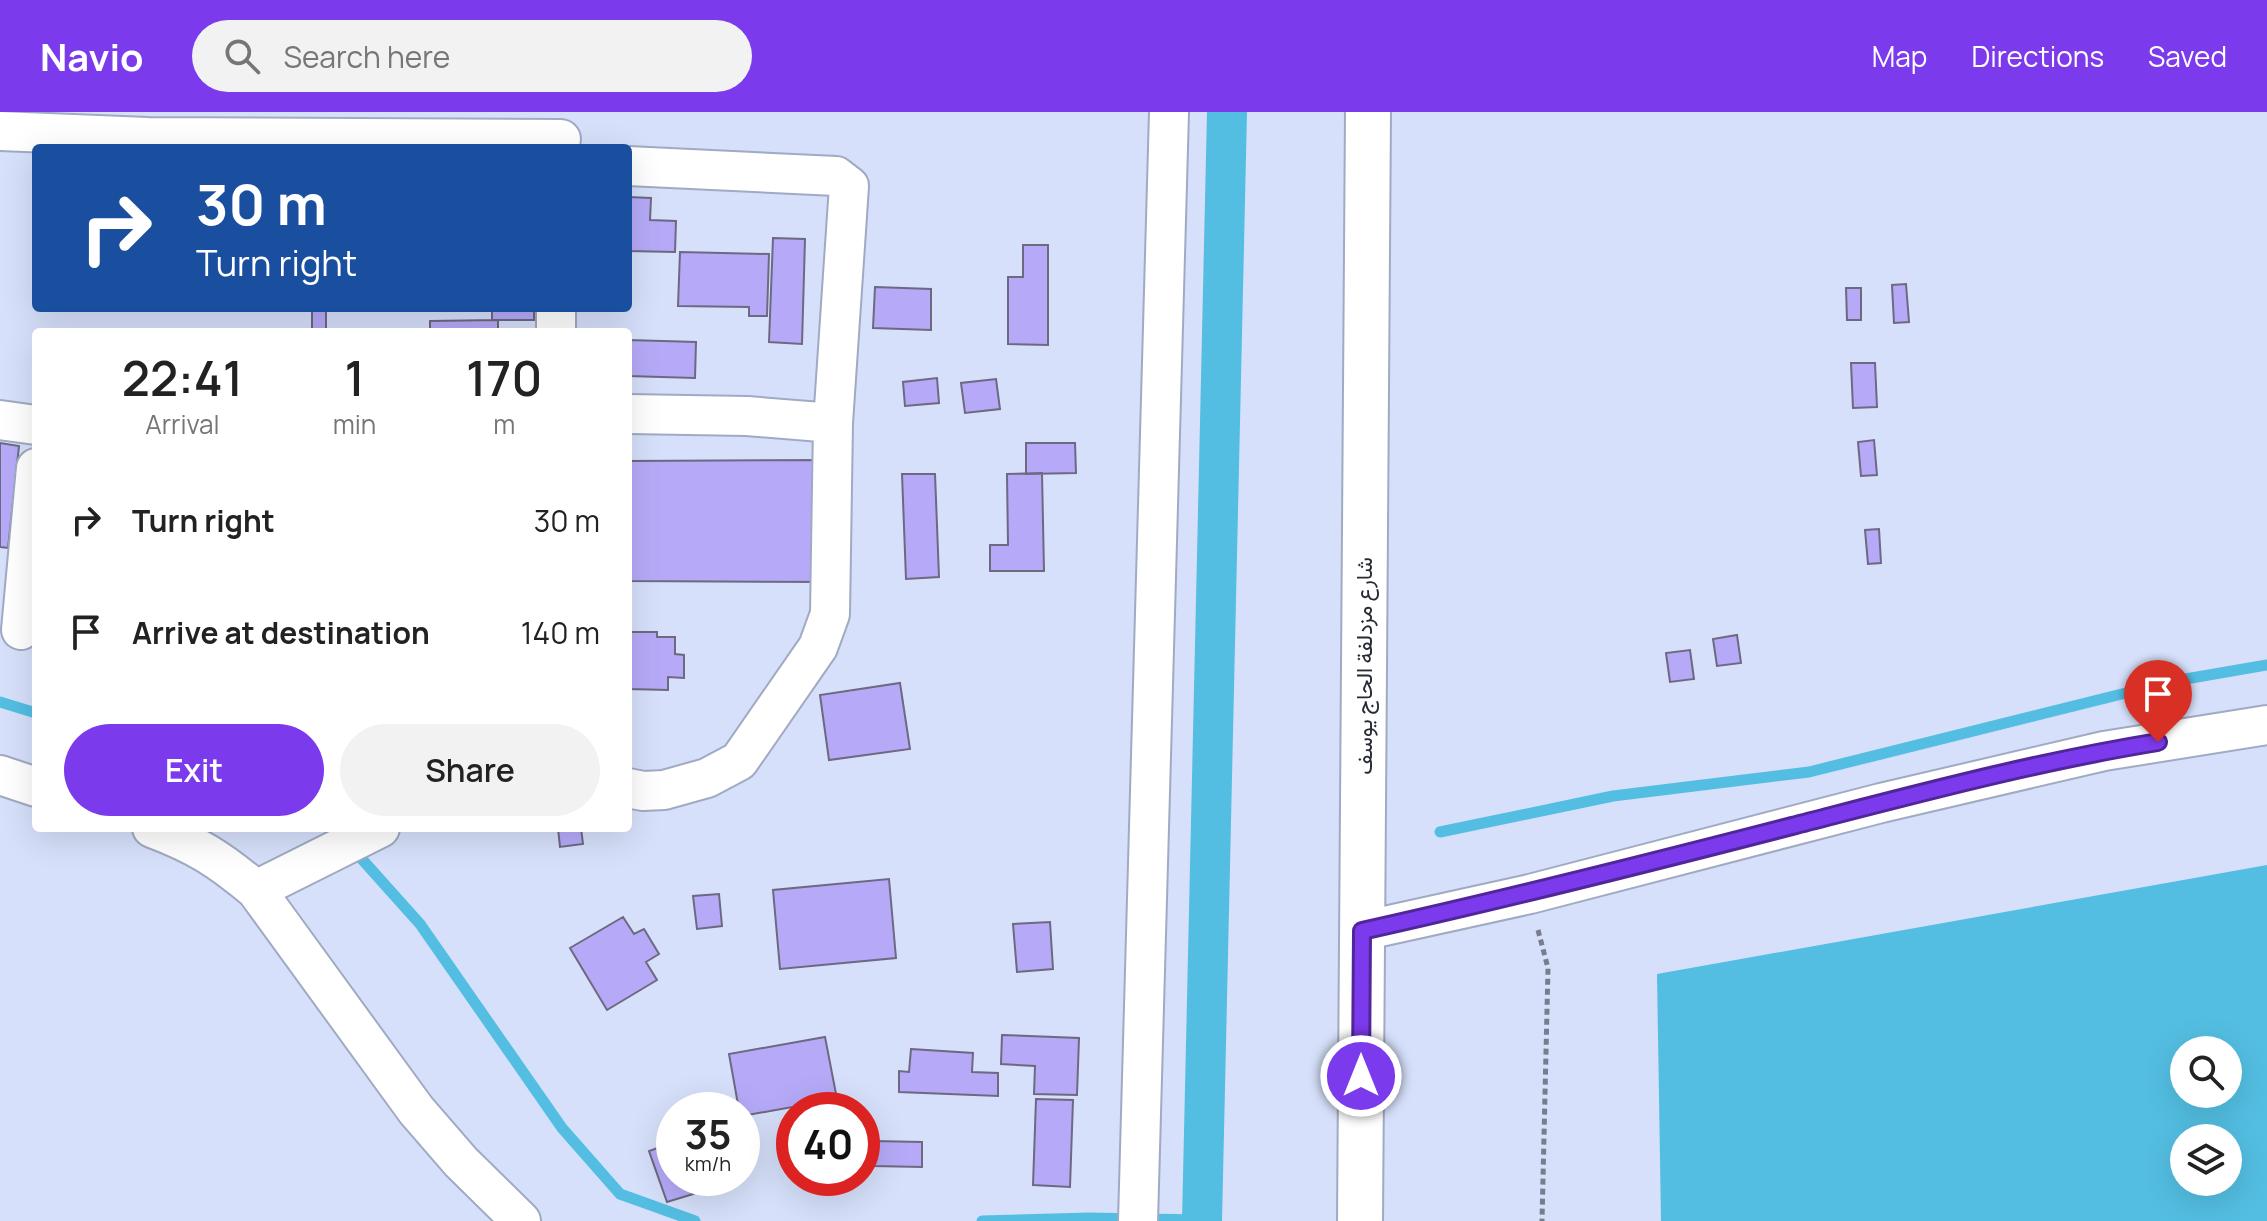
<!DOCTYPE html>
<meta charset="utf-8">
<style>
body{margin:0;font-family:Manrope,Vazirmatn,sans-serif;background:#f2f2f2;color:#222;height:100vh;display:flex;flex-direction:column;font-size:30px;white-space:nowrap}
*{box-sizing:border-box;margin:0}
p{font-size:26px;color:#767676}
.icon{flex:none;width:44px;height:44px;fill:none;stroke:currentColor;stroke-width:2;stroke-linecap:round;stroke-linejoin:round}
.map{position:relative;flex:1;overflow:hidden}
.details{position:absolute;left:32px;top:216px;width:600px;height:504px;display:flex;flex-direction:column;background:#fff;border-radius:8px;box-shadow:0 8px 32px #0002}
.details>*{flex:none}
.guide{position:absolute;left:32px;top:32px;width:600px;height:168px;border-radius:8px;box-shadow:0 8px 32px #0002;background:#1a4fa0;color:#fff;overflow:hidden}
.fabs{position:absolute;left:2170px;top:924px;display:grid;gap:16px}
.fabs a{display:grid;place-items:center;width:72px;height:72px;border-radius:50%;background:#fff;box-shadow:0 8px 32px #0002;font-size:40px}
.speed{position:absolute;left:656px;top:980px;display:flex;gap:16px;font-size:40px;font-weight:700;text-align:center}
.speed>*{display:grid;place-content:center;width:104px;height:104px;border-radius:50%;background:#fff;box-shadow:0 8px 32px #0002;line-height:1}
.speed small{font-size:20px;font-weight:400}
.speed .limit{border:12px solid #d22;background:#fff;color:#111}
.pin{position:absolute;display:grid;place-items:center;width:68px;height:68px;color:#fff;margin:-82px -34px;border-radius:50% 50% 50% 0;rotate:-45deg;box-shadow:0 0 8px #0007}
.pin .icon{rotate:45deg}
.me{position:absolute;width:88px;margin:-44px;rotate:0deg;stroke-linejoin:round;filter:drop-shadow(0 0 6px #0008)}
.turn{display:flex;align-items:center;gap:28px;height:168px;padding:0 32px;font-size:36px}
.turn .icon{width:104px;height:104px;stroke-width:2.5}
.turn b{display:block;font-size:56px;line-height:68px}
.eta{display:flex;justify-content:space-evenly;align-items:center;height:136px;text-align:center}
.eta b{font-size:48px;font-weight:600;line-height:56px}
.primary-button{display:flex;gap:16px;margin-top:auto;padding:16px 32px}
.primary-button a{flex:1;height:92px;border-radius:48px;background:#7c3aed;color:#fff;font-size:32px;font-weight:600;line-height:92px;text-align:center}
.primary-button a+a{background:#f2f2f2;color:#222}
ul{padding:0;list-style:none}
li{display:flex;align-items:center;gap:24px;height:112px;padding:0 32px}
li div{flex:1}
li b{display:block;font-size:30px}
li em{font-style:normal}
header{display:flex;align-items:center;gap:48px;box-sizing:border-box;height:112px;padding:0 40px;background:#7c3aed;color:#fff}
header strong{font-size:38px}
nav{display:flex;gap:44px;margin-inline-start:auto;font-size:28px}
.search{width:560px;height:72px;background:#f2f2f2;display:flex;align-items:center;gap:20px;box-sizing:border-box;padding:0 28px;border-radius:44px;color:#767676;font-size:30px}
.map>svg:first-child{display:block}
.water{fill:#53bee2;fill-rule:evenodd}
.lines{fill:none;stroke-linecap:round;stroke-linejoin:round}
.stream{stroke:#53bee2;stroke-width:11}
.canal{stroke:#53bee2;stroke-width:40}
.building{fill:#b6aaf8;stroke:#6c6981;stroke-width:2}
.street-casing{stroke:#a0aac2;stroke-width:42}
.secondary-casing{stroke:#a0aac2;stroke-width:48}
.path{stroke:#777d8e;stroke-width:5;stroke-dasharray:6 4;stroke-linecap:butt}
.street{stroke:#fff;stroke-width:38}
.secondary{stroke:#fff;stroke-width:44}
.route-casing{stroke:#51269a;stroke-width:20}
.route{stroke:#7c3aed;stroke-width:14}
.labels{text-anchor:middle;dominant-baseline:central;stroke-width:6;stroke-linejoin:round;paint-order:stroke}
.street-label{font-size:22px;fill:#272b34;stroke:#fff}
</style>
<header>
<strong>Navio</strong>
<div class="search"><svg class="icon" aria-label="search" viewBox="0 0 24 24"><circle cx="10" cy="10" r="6"/><path d="M15 15l6 6"/></svg>Search here</div>
<nav><a>Map</a><a>Directions</a><a>Saved</a></nav>
</header>
<div class="map">
<svg width="2267" height="1109" viewBox="0 0 2267 1109">
<rect width="100%" height="100%" fill="#d6e0fa"/>
<path class="water" d="M2267,753v356h-606l-4,-247zM2184,938h44v44h-44zM2184,1026h44v44h-44z"/>
<g class="lines">
<path class="stream" d="M0,590l36,11
M334,716l86,96 142,204 58,66 75,27
M1440,720l173,-36 196,-24 365,-91 93,-16
M982,1109l107,-3 113,2"/>
<path class="canal" d="M1202,1109l25,-1109"/>
</g>
<path class="building" d="M628,85l23,1 -1,22 26,1 -1,31 -47,-1z
M773,126l32,1 -3,105 -33,-2z
M1023,133h25v100l-40,-1v-67h15z
M680,140l89,2 -2,62h-18v-9l-71,-1z
M1906,172l3,38 -15,1 -2,-38z
M875,175l56,2v41l-58,-2z
M1846,176h15v32h-14z
M312,196h14v24h-14z
M492,196h42v12h-42z
M498,208v12h-68v-11z
M628,228l68,2 -1,36 -67,-2z
M1851,251h24l2,44 -24,1z
M937,266l2,25 -34,3 -2,-24z
M996,267l4,30 -35,4 -4,-30z
M1874,328l3,35 -16,1 -3,-34z
M0,331l19,3 -11,102 -8,-1z
M1026,331h49l1,30 -50,1z
M831,348l-1,122 -202,-1v-120z
M1042,361l2,98h-54v-26h18l-1,-71z
M902,362h33l4,103 -33,2z
M1879,417l2,34 -13,1 -3,-34z
M631,520h26v5h18v17l9,1v23l-16,-1v13l-40,-1v-33h3z
M1737,523l4,28 -24,3 -4,-27z
M1690,538l4,29 -24,3 -4,-29z
M900,571l10,66 -81,11 -9,-65z
M558,716h23l2,16 -23,3z
M889,767l7,79 -116,11 -7,-79z
M719,782l3,32 -25,3 -4,-33z
M623,805l11,17 10,-5 15,25 -13,8 11,18 -50,30 -37,-62z
M1050,810l3,47 -36,3 -4,-48z
M1002,923l77,3 -2,57 -43,-1 1,-28 -34,-2z
M825,925l12,62 -95,17v-6h-3l-10,-56z
M911,937l62,4 -1,19 26,1v23l-99,-4v-21l10,1z
M1036,987l37,1 -3,87 -37,-2z
M873,1029l49,1v25l-49,-1z
M674,1030v36h13l6,16 -26,8 -18,-51z"/>
<g class="lines">
<defs>
<path id="street" d="M0,19l147,6 414,2
M628,54l208,10 13,10 -16,237 -3,191 -12,33 -79,114 -32,17 -43,12 -21,1 -15,-3
M556,220v-24
M628,302l119,2 86,7
M0,308l36,5
M21,518l15,-162
M0,663l36,12
M152,716c45,17 67,31 104,62l160,220 45,52 60,59
M256,778l124,-62
M1362,819l168,-37 351,-91 223,-52 163,-26
M1138,1109l31,-1109"/>
<path id="secondary" d="M1360,1109l8,-1109"/>
</defs>
<use href="#street" class="street-casing"/>
<use href="#secondary" class="secondary-casing"/>
<path class="path" d="M1538,818l10,38 -6,253"/>
<use href="#street" class="street"/>
<use href="#secondary" class="secondary"/>
</g>
<g class="lines">
<defs>
<path id="route" d="M1361,964l1,-145c144,-32 287,-68 430,-105 121,-31 243,-64 366,-84"/>
</defs>
<use href="#route" class="route-casing"/>
<use href="#route" class="route"/>
</g>
<g class="labels">
<g class="street-label">
<text transform="translate(1364 554) rotate(-90)">شارع مزدلفة الحاج يوسف</text>
</g>
</g>
</svg>
<div class="fabs">
<a><svg class="icon" aria-label="search" viewBox="0 0 24 24"><circle cx="10" cy="10" r="6"/><path d="M15 15l6 6"/></svg></a>
<a><svg class="icon" aria-label="layers" viewBox="0 0 24 24"><path d="M12 4l9 5-9 5-9-5zM3 14l9 5 9-5"/></svg></a>
</div>
<div class="speed"><div>35<small>km/h</small></div><div class="limit">40</div></div>
<div class="pin" style="left:2158px;top:630px;background:#d93025"><svg class="icon" aria-label="arrive" viewBox="0 0 24 24"><path d="M6 21V4h12l-3 4 3 4H6"/></svg></div>
<svg class="me" style="left:1361px;top:964px" viewBox="-20 -20 40 40"><circle r="17" fill="#7c3aed" stroke="#fff" stroke-width="3"/><path d="M0-11L8 9 0 5-8 9z" fill="#fff"/></svg>
<div class="guide">
<div class="turn"><svg class="icon" aria-label="right" viewBox="0 0 24 24"><path d="M7 20v-9h11M14 6l5 5-5 5"/></svg><div><b>30 m</b>Turn right</div></div>
</div>
<section class="details">
<div class="eta">
<div><b>22:41</b><p>Arrival</p></div>
<div><b>1</b><p>min</p></div>
<div><b>170</b><p>m</p></div>
</div>
<ul>
<li><svg class="icon" aria-label="right" viewBox="0 0 24 24"><path d="M7 20v-9h11M14 6l5 5-5 5"/></svg><div><b>Turn right</b></div><em>30 m</em></li>
<li><svg class="icon" aria-label="arrive" viewBox="0 0 24 24"><path d="M6 21V4h12l-3 4 3 4H6"/></svg><div><b>Arrive at destination</b></div><em>140 m</em></li>
</ul>
<div class="primary-button"><a>Exit</a><a>Share</a></div>
</section>
</div>
